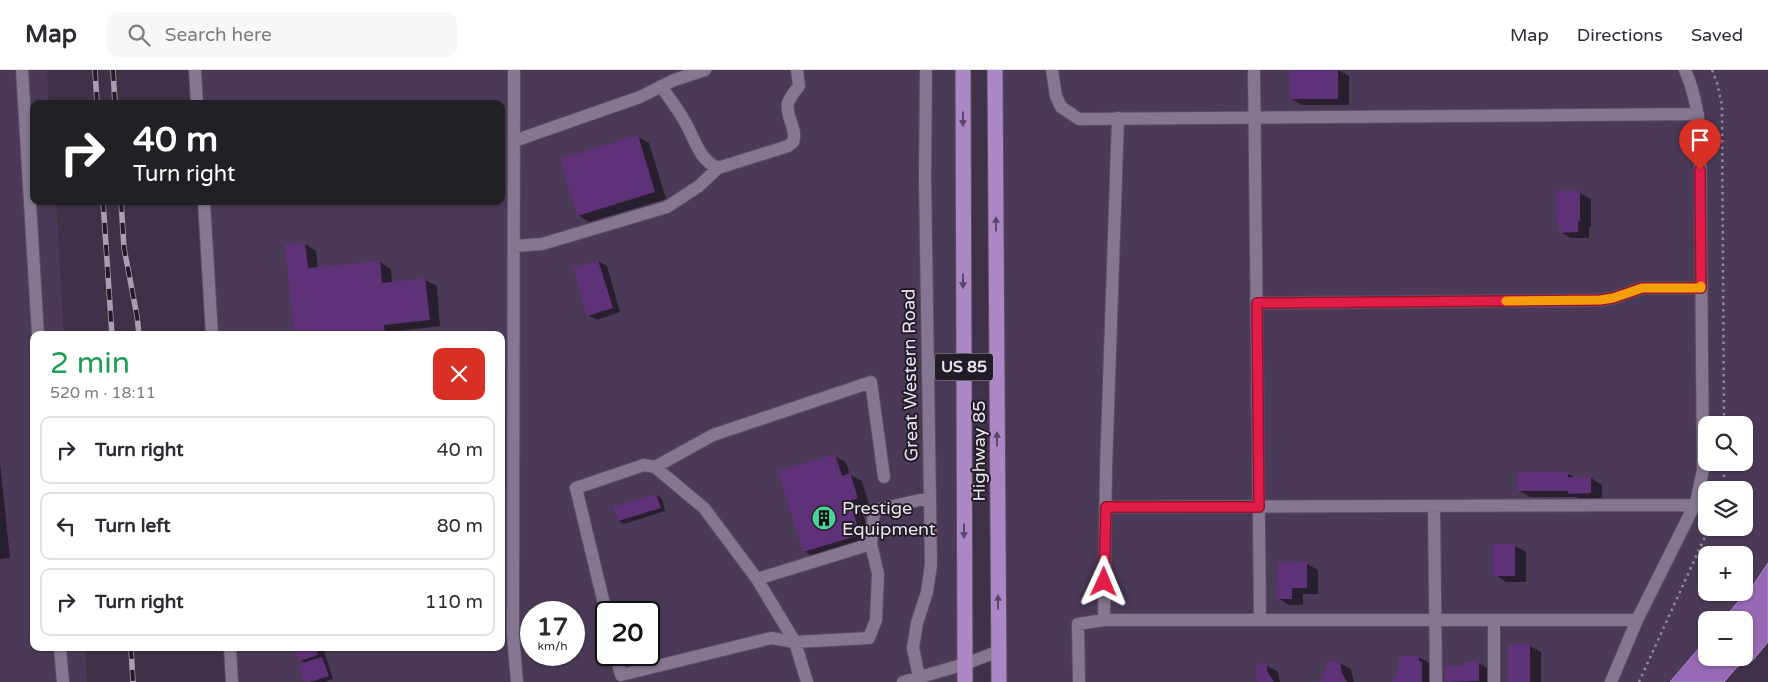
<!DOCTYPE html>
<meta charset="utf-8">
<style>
body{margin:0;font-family:"Varela Round",sans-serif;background:#f7f7f7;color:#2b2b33;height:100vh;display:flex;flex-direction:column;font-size:19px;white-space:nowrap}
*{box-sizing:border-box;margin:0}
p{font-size:16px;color:#7c7c81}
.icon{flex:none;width:28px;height:28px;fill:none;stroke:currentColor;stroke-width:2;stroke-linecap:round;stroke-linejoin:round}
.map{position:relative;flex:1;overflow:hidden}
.drawer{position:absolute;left:30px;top:261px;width:475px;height:320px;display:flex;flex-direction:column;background:#fff;border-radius:10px;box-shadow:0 1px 4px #0004}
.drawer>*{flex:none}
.top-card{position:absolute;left:30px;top:30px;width:475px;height:105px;border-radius:10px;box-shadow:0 1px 4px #0004;background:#202124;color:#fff;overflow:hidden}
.controls{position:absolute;left:1698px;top:346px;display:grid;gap:10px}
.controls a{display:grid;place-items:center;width:55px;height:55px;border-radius:10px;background:#fff;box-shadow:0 1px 4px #0004;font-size:25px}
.speed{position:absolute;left:520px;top:531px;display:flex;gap:10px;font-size:25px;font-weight:700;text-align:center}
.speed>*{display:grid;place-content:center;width:65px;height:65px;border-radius:50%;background:#fff;box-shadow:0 1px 4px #0004;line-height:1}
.speed small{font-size:12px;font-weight:400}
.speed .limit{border:2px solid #111;border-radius:8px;background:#fff;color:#111}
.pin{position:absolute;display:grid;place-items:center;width:42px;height:42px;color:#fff;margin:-51px -21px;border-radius:50% 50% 50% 0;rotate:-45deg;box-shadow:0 0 5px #0007}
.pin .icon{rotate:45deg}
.me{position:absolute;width:55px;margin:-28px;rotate:1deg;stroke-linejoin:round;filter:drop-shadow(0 0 4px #0008)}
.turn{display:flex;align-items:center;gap:18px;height:105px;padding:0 20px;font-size:22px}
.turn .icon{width:65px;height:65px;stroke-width:2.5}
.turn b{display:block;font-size:35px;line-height:42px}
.round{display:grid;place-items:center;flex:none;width:52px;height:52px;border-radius:10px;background:#f7f7f7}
.head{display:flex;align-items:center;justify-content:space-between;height:85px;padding:0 20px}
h1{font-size:30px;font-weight:600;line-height:38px;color:#1e9e55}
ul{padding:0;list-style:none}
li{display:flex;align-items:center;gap:15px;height:68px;margin:0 10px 8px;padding:0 10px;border:2px solid #e1e1e2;border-radius:10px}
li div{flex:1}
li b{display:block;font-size:19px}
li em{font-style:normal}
header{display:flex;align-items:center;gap:30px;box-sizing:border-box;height:70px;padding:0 25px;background:#fff;border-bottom:1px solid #e1e1e2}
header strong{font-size:24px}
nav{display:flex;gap:28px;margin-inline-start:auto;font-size:18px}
.search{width:350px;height:45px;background:#f7f7f7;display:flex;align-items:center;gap:12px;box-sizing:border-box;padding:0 18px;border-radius:10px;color:#7c7c81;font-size:19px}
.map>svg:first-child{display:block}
.built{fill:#4b3a57;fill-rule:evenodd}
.water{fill:#9768b5;stroke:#b08dc7}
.shadow{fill:#0007}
.building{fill:#5f3179}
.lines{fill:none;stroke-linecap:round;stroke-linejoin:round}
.minor-casing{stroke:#584e60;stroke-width:14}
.highway-casing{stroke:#584e60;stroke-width:17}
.path{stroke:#93889a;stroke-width:2.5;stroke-dasharray:2.5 4;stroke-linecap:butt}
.minor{stroke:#867790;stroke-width:12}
.highway{stroke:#ac87c5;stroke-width:15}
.rail-casing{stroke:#a99fb1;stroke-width:5.5}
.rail{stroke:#221c26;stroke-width:4;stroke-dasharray:11;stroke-linecap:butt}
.oneway{fill:#594766}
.route-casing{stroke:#92132f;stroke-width:12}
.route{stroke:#e11d48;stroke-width:9}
.slow{stroke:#f59e0b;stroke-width:9}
.labels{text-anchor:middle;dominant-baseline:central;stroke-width:4;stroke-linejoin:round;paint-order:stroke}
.shield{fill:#221c26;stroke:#afa7b4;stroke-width:1}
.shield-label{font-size:16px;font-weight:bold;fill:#ebe3f1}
.street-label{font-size:18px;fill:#ebe3f1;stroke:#221c26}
.poi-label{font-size:18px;fill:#ebe3f1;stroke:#221c26;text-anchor:start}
</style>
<header>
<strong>Map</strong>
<div class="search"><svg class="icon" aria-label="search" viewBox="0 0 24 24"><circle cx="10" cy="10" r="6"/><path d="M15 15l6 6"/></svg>Search here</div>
<nav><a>Map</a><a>Directions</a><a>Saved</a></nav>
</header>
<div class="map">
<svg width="1768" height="612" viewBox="0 0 1768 612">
<rect width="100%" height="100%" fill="#3f3148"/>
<path class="built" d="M0,0h47l2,34h-15v97h22l8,134h-30v313h51l2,34h-87z
M196,0h767l2,612h-733l-2,-34h271v-313h-289l-8,-134h297v-97h-303zM531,542h43v43h-43zM606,542h43v43h-43z
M995,0h773v493l-14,21 -32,36h-16v20l-36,42h-671zM1706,355h38v37h-38zM1706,420h38v38h-38zM1706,485h38v37h-38z"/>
<path class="water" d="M1768,493v79l-15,18 -16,7 -13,15h-54l36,-42v18h38v-38h-22l32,-36z"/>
<path class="shadow" d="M1338,0l11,6v29h-47l-11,-6z
M638,67l11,6 17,56 -77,23 -11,-7z
M1580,123l11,6v28h-2v11h-18l-11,-6z
M305,174l11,7 2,17 62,-6 11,7 1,14 33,-3 12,6 3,40 -45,5v4h-99z
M598,191l9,5 13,46 -23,8 -9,-5z
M835,386l11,6 4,13 12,6 7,24 -8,2 10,34 -56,17 -11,-7z
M0,393l10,95 -10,1z
M1568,404l8,4h15l11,7v14h-22l-4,-2h-46l-11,-6z
M656,425l6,4 3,12 -41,13 -5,-3z
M1515,476l11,6v30h-20l-11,-7z
M1307,494l11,6v24h-15v11h-14l-11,-7z
M1530,576l11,6v30h-32z
M296,578h27l10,31 -9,3h-18l-1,-19 -5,-3z
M1418,587l12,6 3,19h-40z
M1339,593l12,6 3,13h-34z
M1479,593l11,7v12h-43l-1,-15h19z
M1266,595l12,7 2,10h-22z"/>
<path class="building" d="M1289,0h49v29h-48z
M638,65l17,57 -78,24 -17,-57z
M1556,121h24v30h-2v11l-19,1v-11h-2z
M305,173l3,25 72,-7 2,22 43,-5 5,42 -46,5 1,10h-91l-9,-90z
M598,190l15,48 -26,8 -14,-48z
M835,384l7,22 8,-3 8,25 -8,3 10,34 -57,17 -25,-81z
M1517,402h51v5h23v16l-23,1v-3h-51z
M656,424l5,14 -43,13 -5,-14z
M1493,474h22v32h-22z
M1307,492v26h-15v11h-16l2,-36z
M1530,574v38h-22v-37z
M295,578h21l2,7 -19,6z
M1399,586h20v5l3,1v20h-31l5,-7 3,-10z
M322,587l7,19 -19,6h-6l-5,-18z
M1326,591l14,1 2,11 5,9h-28l7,-13z
M1464,592h15v19l-34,1v-16h19z
M1256,593l11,1v7l7,11h-17z"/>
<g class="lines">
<defs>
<path id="minor" d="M22,0l16,265
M195,0l2,34
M514,0l-1,565 4,47
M1052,0l4,26 5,11 18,12 619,-5
M1254,0l6,550
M661,16c8,12 17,23 24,36 10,17 14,38 33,46l70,-22 5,-4c5,-13 -8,-25 -5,-39 2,-6 7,-12 11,-17l-2,-16
M514,71l126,-44 34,-17 31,-10
M204,131l8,134
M514,176l28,-2 125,-37 32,-21 19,-18
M1257,233l343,-3 13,-2 29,-10h59
M1434,436l2,176
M1106,437l589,-2
M757,509l114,-35
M606,542l-30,-124 68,-23 11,2
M1104,550l2,-151 12,-351
M60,578l3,34
M230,578l2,34
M616,585l5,20 150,-37 24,4 74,-4 7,-18 2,-46 -7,-30 3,-34 55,-12
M919,607l-6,-29 4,-25 10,-31 4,-27 -6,-387 1,-108
M807,612l-12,-40 -38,-63 -53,-71 -49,-41 58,-32 158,-53 13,95
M903,612l62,-18 34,-13
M1079,612l-1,-58 26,-4h533
M1494,612v-62
M1611,612l26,-62 59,-118 7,-32 -3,-339c-3,-22 -6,-41 -15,-61"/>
<path id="highway" d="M963,0l2,612
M995,0l4,612"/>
</defs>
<use href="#minor" class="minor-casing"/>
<use href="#highway" class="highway-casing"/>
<path class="path" d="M1712,0l5,13 5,22 2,320
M1723,420l2,-28
M1639,612l70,-154"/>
<use href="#minor" class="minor"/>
<use href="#highway" class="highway"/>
<defs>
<path id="rail" d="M95,0l2,34
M113,0l2,34
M103,131l9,134
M121,131l3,47 13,68 2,19
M131,578l2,34"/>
</defs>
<use href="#rail" class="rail-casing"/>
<use href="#rail" class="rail"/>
</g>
<defs><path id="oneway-solid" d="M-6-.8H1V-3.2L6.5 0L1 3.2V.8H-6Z" transform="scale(1.25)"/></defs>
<g class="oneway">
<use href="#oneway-solid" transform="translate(963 49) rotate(90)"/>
<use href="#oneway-solid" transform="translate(996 154) rotate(-90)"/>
<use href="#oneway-solid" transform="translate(963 211) rotate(90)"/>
<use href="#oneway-solid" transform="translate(997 369) rotate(-90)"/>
<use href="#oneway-solid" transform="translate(964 461) rotate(90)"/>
<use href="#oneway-solid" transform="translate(998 532) rotate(-90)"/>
</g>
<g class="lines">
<defs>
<path id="route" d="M1104,512l2,-75h153l-2,-204 343,-3 13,-2 29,-10h59l-1,-118"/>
</defs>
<use href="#route" class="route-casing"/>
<use href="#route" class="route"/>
<path class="slow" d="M1506,231l94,-1 13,-2 29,-10h59v-2"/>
</g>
<defs>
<symbol id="building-disc" viewBox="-11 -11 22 22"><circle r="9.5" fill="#4ed39a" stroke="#221c26"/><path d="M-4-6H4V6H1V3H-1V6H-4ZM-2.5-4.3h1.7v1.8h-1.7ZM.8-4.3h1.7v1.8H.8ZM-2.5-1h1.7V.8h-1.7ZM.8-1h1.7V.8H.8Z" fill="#111"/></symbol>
</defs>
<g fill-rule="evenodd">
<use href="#building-disc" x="810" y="434" width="28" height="28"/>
</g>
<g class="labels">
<rect class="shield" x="935" y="283.5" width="58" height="27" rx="4"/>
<g class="shield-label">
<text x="964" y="297">US 85</text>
</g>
<g class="street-label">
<text transform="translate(910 305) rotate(-91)">Great Western Road</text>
<text transform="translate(979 381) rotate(-90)">Highway 85</text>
</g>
<g class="poi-label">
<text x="842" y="438">Prestige<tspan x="842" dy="21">Equipment</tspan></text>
</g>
</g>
</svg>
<div class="controls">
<a><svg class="icon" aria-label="search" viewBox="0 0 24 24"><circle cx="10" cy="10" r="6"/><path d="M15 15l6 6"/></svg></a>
<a><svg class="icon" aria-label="layers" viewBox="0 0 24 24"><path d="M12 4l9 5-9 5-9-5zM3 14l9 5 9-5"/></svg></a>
<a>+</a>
<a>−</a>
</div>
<div class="speed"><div>17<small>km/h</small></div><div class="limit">20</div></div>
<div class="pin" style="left:1700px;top:100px;background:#d93025"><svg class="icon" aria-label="arrive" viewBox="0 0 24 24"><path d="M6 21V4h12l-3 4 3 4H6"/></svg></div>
<svg class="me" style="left:1104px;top:512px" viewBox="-20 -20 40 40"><path d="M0-17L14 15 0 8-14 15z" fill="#e11d48" stroke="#fff" stroke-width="4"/></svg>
<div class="top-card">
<div class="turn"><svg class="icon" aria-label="right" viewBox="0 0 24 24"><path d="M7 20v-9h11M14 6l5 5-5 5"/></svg><div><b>40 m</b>Turn right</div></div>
</div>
<section class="drawer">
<div class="head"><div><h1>2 min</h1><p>520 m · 18:11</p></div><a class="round" style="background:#d93025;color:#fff"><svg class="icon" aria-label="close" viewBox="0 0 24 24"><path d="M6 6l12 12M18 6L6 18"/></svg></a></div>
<ul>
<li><svg class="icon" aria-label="right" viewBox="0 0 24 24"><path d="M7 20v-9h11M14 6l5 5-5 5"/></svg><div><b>Turn right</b></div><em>40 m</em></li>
<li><svg class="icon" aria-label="left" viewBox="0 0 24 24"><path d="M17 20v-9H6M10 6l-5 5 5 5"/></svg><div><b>Turn left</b></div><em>80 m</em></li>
<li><svg class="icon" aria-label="right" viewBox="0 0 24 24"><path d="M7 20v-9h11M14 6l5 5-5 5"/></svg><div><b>Turn right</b></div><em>110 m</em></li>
</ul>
</section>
</div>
